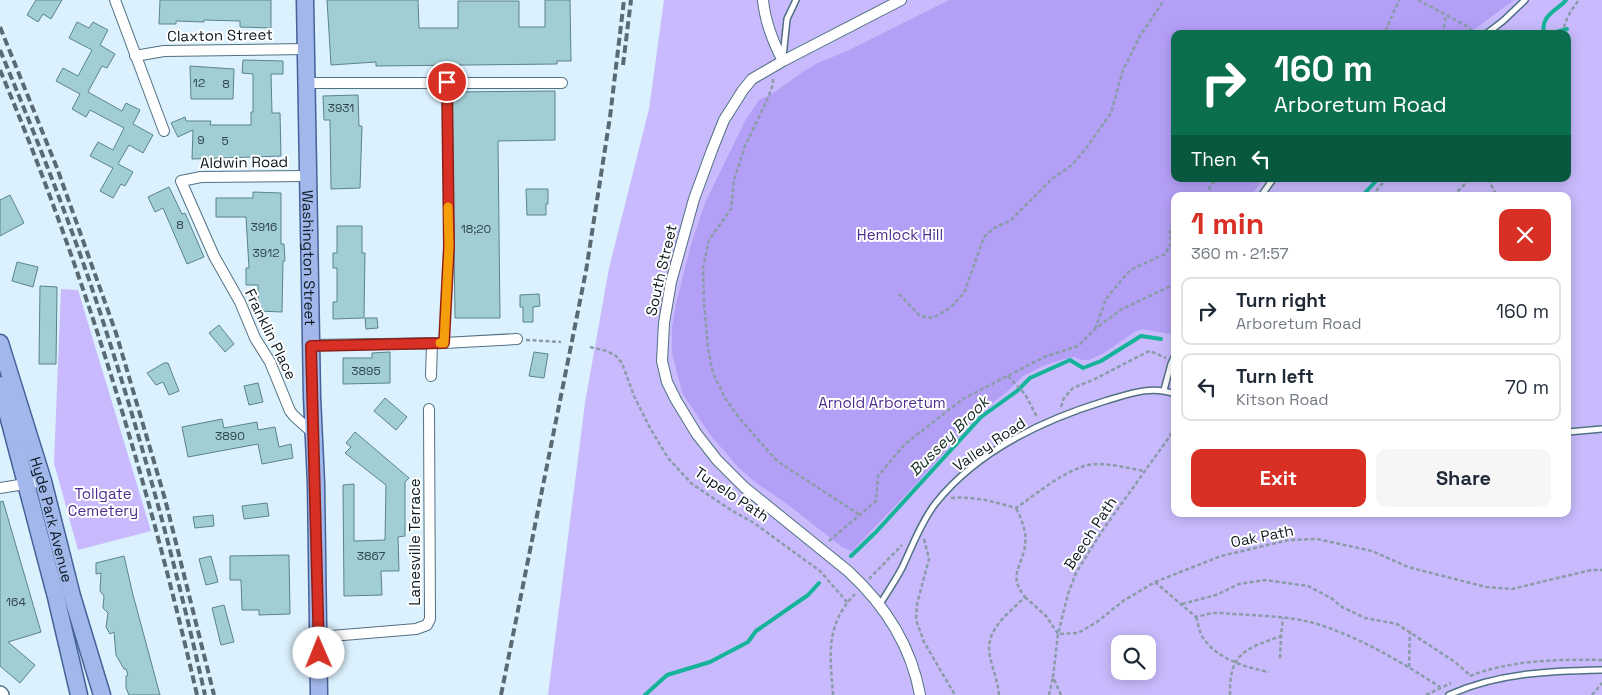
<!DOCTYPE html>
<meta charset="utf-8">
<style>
body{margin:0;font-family:"Space Grotesk",sans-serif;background:#f6f6f7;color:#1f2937;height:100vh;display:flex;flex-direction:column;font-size:19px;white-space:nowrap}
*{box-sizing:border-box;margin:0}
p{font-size:16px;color:#747a83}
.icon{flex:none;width:28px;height:28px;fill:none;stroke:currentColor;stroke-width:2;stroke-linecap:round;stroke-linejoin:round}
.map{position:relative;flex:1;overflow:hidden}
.panel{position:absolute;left:1171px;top:192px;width:400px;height:325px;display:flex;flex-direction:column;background:#fff;border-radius:10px;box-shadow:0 2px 12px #0003}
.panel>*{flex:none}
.banner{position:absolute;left:1171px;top:30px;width:400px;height:152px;border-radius:10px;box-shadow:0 2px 12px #0003;background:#0b6e4f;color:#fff;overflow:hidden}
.tools{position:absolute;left:1111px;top:635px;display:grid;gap:10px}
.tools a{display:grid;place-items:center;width:45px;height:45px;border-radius:10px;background:#fff;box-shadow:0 2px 12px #0003;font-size:25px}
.pin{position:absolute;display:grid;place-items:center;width:42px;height:42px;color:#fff;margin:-21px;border:2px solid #fff;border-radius:50%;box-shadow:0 1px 5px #0007}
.me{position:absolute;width:55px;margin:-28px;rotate:359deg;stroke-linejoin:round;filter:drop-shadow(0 0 4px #0008)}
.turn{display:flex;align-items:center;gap:18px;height:105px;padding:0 20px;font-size:22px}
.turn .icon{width:65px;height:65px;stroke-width:2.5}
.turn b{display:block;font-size:35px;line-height:42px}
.then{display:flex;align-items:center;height:48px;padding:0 20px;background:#0003;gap:10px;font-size:19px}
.round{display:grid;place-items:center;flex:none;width:52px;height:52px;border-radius:10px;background:#f6f6f7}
.head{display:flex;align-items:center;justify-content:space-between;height:85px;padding:0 20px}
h1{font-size:30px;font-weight:700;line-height:38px;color:#d93025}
.button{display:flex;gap:10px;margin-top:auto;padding:10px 20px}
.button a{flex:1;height:58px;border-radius:10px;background:#d93025;color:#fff;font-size:20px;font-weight:700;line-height:58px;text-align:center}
.button a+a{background:#f6f6f7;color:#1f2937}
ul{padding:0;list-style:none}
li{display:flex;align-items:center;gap:15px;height:68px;margin:0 10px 8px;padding:0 10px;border:2px solid #e0e1e3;border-radius:10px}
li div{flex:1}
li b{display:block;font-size:19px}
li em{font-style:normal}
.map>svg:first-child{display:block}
.green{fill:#c8bafc;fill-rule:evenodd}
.forest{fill:#b49ff6}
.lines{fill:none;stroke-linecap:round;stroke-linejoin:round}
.stream{stroke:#15b49a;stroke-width:4}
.building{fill:#a1ced4;stroke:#5a848a}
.service-casing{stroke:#517184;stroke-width:8}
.minor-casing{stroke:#517184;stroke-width:12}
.secondary-casing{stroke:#517184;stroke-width:18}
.primary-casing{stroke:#46629a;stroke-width:19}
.path{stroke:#8a9ca7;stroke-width:2.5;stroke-dasharray:4 2.5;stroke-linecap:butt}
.service{stroke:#fff;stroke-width:5}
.minor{stroke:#fff;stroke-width:10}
.secondary{stroke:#fff;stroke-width:15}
.primary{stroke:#a3b8ea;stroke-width:16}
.rail{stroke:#5a6a73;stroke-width:4;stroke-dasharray:8 4;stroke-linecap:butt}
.route-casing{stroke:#8d1f18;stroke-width:12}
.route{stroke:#d93025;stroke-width:9}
.slow{stroke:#f59e0b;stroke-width:9}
.labels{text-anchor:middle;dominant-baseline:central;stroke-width:4;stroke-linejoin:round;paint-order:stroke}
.number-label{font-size:12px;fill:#31464d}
.street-label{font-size:15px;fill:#0c1920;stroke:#fff}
.park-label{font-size:15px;fill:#4f2c8f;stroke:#fff}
.water-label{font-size:16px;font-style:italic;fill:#1a302b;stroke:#fff}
</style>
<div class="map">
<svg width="1602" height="695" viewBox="0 0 1602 695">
<rect width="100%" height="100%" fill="#dcf1fe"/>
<path class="green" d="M664,0h938v695h-1054l37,-292 24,-135 40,-159zM1175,34h393v145h-393zM1175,196h393v318h-393zM1120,644h28v27h-28z
M61,289l17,1 73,241 -73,19 -24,-87z"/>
<path class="forest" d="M949,0h565l-46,34h-293v145h87l-10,17h-77v139l-33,-6 -6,2 -32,22 -15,7h-8l-7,-3 -10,2 -19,6 -22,11 -12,12 -33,27 -62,69 -64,67 -10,-4 -55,-43 -32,-22 -16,-14 -27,-31 -24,-35 -6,-10 -10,-39v-26l4,-23 14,-56 15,-45 40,-82 14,-21 13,-6 32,-23 14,-8 29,-12z"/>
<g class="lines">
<path class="stream" d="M1543,34c1,-4 0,-10 2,-13 4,-10 15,-13 21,-21
M1549,34l18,-5
M1362,196l16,-17
M851,556l25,-24 105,-115 36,-26 13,-13 40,-18 13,8 18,-7 40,-25 20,3
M645,695l22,-20 43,-13 38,-20 8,-11 52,-36 11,-12"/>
</g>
<path class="building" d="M36,0h26l-11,19 -8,-5 -5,8 -11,-7z
M160,0h111v28l-31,-1v-6l-36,-1v2l-28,-1v3h-17z
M327,0h91l1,28h39v-27h61v26h26v-27h25l1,61h-14v3l-181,2v-4l-45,3z
M77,22l12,6 4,-6 15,8 -8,15 15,9 -8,14 -5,-2 -14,26 34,19 4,-8 14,7 -7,14 20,11 -10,18 -14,-8 -11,19 15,8 -8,14 -4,-2 -8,14 -13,-7 13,-23 -23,-12 8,-14 15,8 11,-22 -34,-18 -4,7 -14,-8 8,-15 -24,-13 7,-13 15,8 14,-26 -23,-12z
M243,60l40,1v13h-12l1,39h8l1,43 -89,3 1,-29 -15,7 -7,-14 14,-6 1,4h25l-1,4h41v-13h2v-38l-11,-1z
M190,66l44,3 -1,30h-42z
M555,91v49l-57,1 2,177h-45l-3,-226z
M358,95l1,31h3l-2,62 -29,1 -1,-69h-6l-1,-24z
M169,187l13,27 3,-1 19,44 -17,7 -24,-56 -8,4 -7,-15z
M526,189h22v15h-2v11h-19z
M253,192l28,1v51h3l1,17h-2l-1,51 -24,-1v-26h-12v-17h3l-3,-51h-30v-19h37z
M10,195l14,28 -24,13v-36z
M337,226h25v27h3l-1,65 -31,1v-17h4v-34h-4v-15h4z
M17,262l21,5 -5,20 -21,-6z
M40,286l17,1 -1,77h-17z
M539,294l1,12 -7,1v15h-10v-15h-3v-12z
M365,318h12l1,10 -12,1z
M219,325l15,19 -9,8 -16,-19z
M390,352v31l-47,1v-26h29v-5z
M534,352l14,2 -4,24 -15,-2z
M164,363h4l11,28 -10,4 -6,-13 -7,3 -9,-12z
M258,383l5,19 -14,3 -5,-19z
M385,398l22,19 -11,13 -22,-19z
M222,419l2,9 33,-6 1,8 17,-3 4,20 12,-3 2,14 -31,6 -4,-20 -70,13 -6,-30z
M355,432l54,46 -4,4v54l-7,1 1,34h-18l1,24 -38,1 -1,-111 11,-1v57l31,-1 1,-55 -41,-32 6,-6 -5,-4z
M3,501l38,131 -33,10 27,23 -15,18 -20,-17v-164z
M267,503l2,13 -25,3 -2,-13z
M213,515l1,11 -19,2 -2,-11z
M289,555l1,59 -31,1v-5h-17l-1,-30h-11v-24z
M124,556l9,39 27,100h-31l-3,-7v-12l2,-1 -2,-6h-2l-8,-14 -2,-23 -4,2 -4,-7 2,-14 -5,-5 1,-12 -4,-5 1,-18 -5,1v-11z
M211,556l7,26 -12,3 -7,-26z
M224,605l10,37 -13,3 -9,-37z"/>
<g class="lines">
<defs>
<path id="service" d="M1486,34l17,-13 22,-21
M783,57l4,-38 9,-19
M1261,196l12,-17
M444,343l5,-96 -2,-164
M1164,390l7,-26 4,-9
M1568,432l34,-3
M880,604c7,-11 15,-23 22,-36 10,-21 18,-44 33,-64 41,-52 108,-84 170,-103 24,-7 46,-16 70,-7
M1449,695c48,-22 100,-24 153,-25"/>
<path id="minor" d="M115,0l49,131
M763,0c2,21 10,42 20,61l-31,18 -9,11 -19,30 -12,30 -18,49 -23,83 -7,41 -2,38 5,21 9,18 20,33 21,27 27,27 104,84c37,34 63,74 72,124
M135,56l29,-5 142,-2
M783,61l118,-61
M307,83h255
M308,176l-107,1 -20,4 33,75 26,46 15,36 15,24 20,49 4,5 20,18
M311,345l133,-2 73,-4
M431,376l1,-33
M0,488l43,-7
M319,637l97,-8 11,-4 3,-6 -1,-210"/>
<path id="secondary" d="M0,694l1,1"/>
<g id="primary">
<path id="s1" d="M305,0l7,397 4,86 3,212"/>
<path id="s2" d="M0,343l43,138 29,115 30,99"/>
<path d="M0,385l56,212 23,98"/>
</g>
</defs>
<use href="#service" class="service-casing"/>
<use href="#minor" class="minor-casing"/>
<use href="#secondary" class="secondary-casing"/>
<use href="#primary" class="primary-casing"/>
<path class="path" d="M1418,0l47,25 11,9
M1380,34l5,-2 14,-32
M1443,34l3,-19
M1563,34c1,-13 8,-24 16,-34
M773,79v5l-5,14 -23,48 -11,34 -3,29 -22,31 -6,28 1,34 4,47 5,24 12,25 15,21 37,42 83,54
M1488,179l9,17
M1207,196l4,-12 8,-5
M1372,196l14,-17
M1453,196l17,-17
M899,294l21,22 13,2 17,-10 14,-15 20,-56 10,-9 17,-8 42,-42 19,-13 15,-18 24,-34 12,-43 17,-34 24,-36
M1095,329l11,-30 24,-29 35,-16 6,-10 -1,-15 5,-8
M526,340l35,2
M590,347l17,4 9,5 6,7 12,33 16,32 18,30 24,26 39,26 23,13 66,48 27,31
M1008,376l17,18 12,23
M1061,407l3,-9 9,-10 22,-9 52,-27 3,-1 16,7
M951,498c23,-2 44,4 65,10 22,-15 55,-44 82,-44 16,0 32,5 47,7
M924,539l5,20 -12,45 -1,16 8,22 31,53
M829,541l47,-40 2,-25 27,-32 58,-45 81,-42 34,-11 17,-17 27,-20 53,-25
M869,579l33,-34
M1155,582l41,35 16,-4h10c30,3 66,2 95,11 45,14 84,38 123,63
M1025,597l21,19 12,18 20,-1 19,-11 26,-21 32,-19 66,-26 68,-16 28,-1 55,12 36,16 78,20 26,2 79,-19h11
M1182,604l34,-9 23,-11 26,-4 43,6 23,12 11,9 23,11 32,6 58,38 16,14
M1196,617c2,6 3,13 6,19 12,22 45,32 67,36
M1280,658l1,-22
M1409,667l1,-36
M1470,676c40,-16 90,-17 132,-16
M833,695c-3,-40 -8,-70 22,-101
M999,695c-1,-13 -6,-25 -9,-38 -6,-27 18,-43 35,-60 -17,-22 -4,-28 0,-51 2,-14 -3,-26 -9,-38
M1049,695l4,-18
M1061,695l-8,-18 5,-43 10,-40 8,-21 26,-42 68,-95 5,-12
M1230,695c-1,-43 16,-46 51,-59l2,-18
M1426,695l25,-12
M1592,695l10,-12"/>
<use href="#service" class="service"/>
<use href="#minor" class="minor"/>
<use href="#secondary" class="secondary"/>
<use href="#primary" class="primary"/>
<path class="rail" d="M0,27l57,141 59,165 49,166 49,196
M0,50c39,94 77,189 108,287 38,118 70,237 97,358
M623,65l8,-65
M0,70c85,202 148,412 197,625
M501,695l85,-424 24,-154 14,-117"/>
</g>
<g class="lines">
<defs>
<path id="route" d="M319,653l-8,-307 133,-3 5,-97 -2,-164"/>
</defs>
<use href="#route" class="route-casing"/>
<use href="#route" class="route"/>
<path class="slow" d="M440,343h4l5,-97 -1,-39"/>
</g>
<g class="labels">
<g class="number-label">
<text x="199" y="83">12</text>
<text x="226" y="84">8</text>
<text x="341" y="108">3931</text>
<text x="201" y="140">9</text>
<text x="225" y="141">5</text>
<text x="180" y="225">8</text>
<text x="264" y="227">3916</text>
<text x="476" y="229">18;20</text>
<text x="266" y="253">3912</text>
<text x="366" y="371">3895</text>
<text x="230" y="436">3890</text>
<text x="371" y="556">3867</text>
<text x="16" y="602">164</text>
</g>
<g class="street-label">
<text transform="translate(220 35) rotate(-1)">Claxton Street</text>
<text transform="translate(244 162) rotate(-1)">Aldwin Road</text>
<text stroke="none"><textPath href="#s1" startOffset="258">Washington Street</textPath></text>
<text transform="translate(661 270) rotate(-77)">South Street</text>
<text transform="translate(271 334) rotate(64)">Franklin Place</text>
<text transform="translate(989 444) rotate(-34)">Valley Road</text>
<text transform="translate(732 494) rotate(34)">Tupelo Path</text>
<text stroke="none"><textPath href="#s2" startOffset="184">Hyde Park Avenue</textPath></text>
<text transform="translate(1090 533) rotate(-57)">Beech Path</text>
<text transform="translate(1262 536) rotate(-11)">Oak Path</text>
<text transform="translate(414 542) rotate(-90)">Lanesville Terrace</text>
</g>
<g class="park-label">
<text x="900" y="234">Hemlock Hill</text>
<text x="882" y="402">Arnold Arboretum</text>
<text x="103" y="493">Tollgate<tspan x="103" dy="17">Cemetery</tspan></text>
</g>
<g class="water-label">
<text transform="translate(949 436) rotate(-45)">Bussey Brook</text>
</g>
</g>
</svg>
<div class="tools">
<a><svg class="icon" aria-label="search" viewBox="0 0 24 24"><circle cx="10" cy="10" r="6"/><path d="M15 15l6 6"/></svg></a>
</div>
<div class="pin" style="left:447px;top:82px;background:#d93025"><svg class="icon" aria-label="arrive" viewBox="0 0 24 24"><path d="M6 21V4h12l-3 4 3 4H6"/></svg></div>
<svg class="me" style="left:319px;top:653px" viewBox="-20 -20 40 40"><circle r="19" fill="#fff"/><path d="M0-13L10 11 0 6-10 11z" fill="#d93025"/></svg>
<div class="banner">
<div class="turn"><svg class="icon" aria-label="right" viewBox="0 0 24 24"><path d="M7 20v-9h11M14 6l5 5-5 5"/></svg><div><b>160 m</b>Arboretum Road</div></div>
<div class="then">Then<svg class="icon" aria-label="left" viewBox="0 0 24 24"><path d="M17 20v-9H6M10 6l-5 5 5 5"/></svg></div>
</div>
<section class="panel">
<div class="head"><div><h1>1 min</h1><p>360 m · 21:57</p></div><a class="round" style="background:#d93025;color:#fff"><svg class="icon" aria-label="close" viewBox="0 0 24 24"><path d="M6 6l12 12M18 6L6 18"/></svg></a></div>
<ul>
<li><svg class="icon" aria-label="right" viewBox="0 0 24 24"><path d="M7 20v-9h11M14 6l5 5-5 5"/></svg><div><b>Turn right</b><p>Arboretum Road</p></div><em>160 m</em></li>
<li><svg class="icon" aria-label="left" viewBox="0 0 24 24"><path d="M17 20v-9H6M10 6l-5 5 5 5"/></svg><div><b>Turn left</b><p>Kitson Road</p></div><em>70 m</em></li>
</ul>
<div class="button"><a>Exit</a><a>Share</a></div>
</section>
</div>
